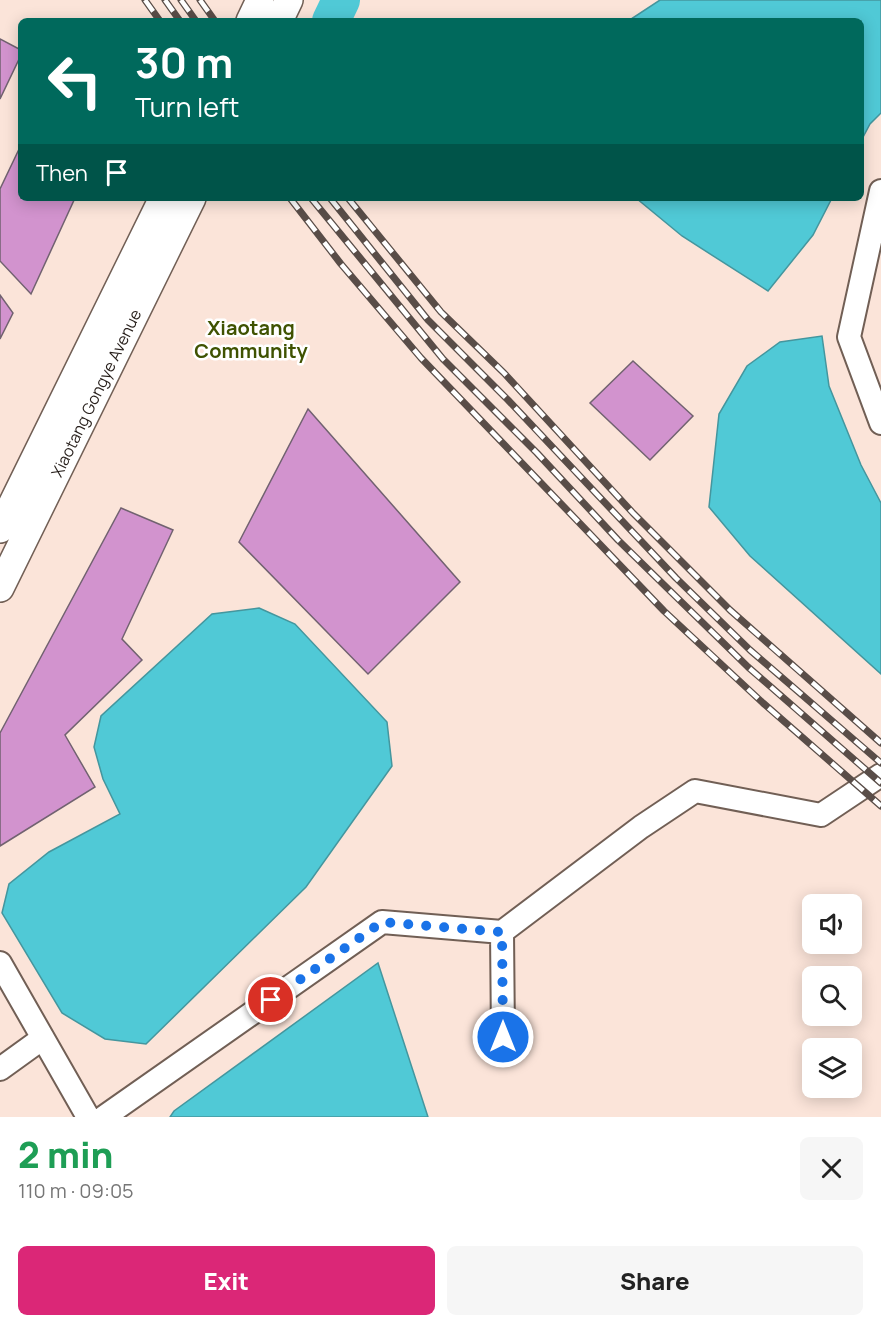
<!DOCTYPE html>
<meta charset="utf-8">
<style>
body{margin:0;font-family:Manrope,sans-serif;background:#f6f6f6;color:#222;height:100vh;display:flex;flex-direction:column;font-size:22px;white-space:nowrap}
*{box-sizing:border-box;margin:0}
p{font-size:20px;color:#767676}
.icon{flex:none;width:33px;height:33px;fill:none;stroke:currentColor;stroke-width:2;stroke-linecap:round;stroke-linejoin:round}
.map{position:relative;height:1117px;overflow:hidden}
.sheet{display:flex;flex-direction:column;background:#fff;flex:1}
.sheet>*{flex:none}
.guide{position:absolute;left:18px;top:18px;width:846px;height:183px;border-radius:9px;box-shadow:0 3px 15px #0003;background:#00695c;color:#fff;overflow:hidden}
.buttons{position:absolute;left:802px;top:894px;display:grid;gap:12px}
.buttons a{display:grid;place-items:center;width:60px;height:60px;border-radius:9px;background:#fff;box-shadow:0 3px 15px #0003;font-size:30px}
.pin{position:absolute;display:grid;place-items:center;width:51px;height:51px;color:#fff;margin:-26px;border:3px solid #fff;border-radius:50%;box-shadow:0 2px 6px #0007}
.me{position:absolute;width:66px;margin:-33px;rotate:0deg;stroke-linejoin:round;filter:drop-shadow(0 0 4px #0008)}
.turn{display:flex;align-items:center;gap:21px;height:126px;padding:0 18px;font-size:27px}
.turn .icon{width:78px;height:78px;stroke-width:2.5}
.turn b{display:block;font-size:42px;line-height:51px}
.then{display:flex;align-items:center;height:57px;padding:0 18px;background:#0003;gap:12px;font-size:22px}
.round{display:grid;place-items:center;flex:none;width:63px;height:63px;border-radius:9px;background:#f6f6f6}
.summary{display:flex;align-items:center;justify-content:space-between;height:102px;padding:0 18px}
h1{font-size:36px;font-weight:800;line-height:45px;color:#1e9e55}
.action{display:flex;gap:12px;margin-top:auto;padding:12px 18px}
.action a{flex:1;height:69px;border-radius:9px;background:#db2777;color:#fff;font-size:24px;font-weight:800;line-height:69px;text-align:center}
.action a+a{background:#f6f6f6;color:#222}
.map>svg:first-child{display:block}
.water{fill:#50c9d6;stroke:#44969e;stroke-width:1.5}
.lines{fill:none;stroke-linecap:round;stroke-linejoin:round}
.river{stroke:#50c9d6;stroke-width:38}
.building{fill:#d293ce;stroke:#716270;stroke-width:1.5}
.minor-casing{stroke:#715f55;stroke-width:26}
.major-casing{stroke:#715f55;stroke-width:30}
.minor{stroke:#fff;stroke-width:22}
.major{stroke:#fff;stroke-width:27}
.rail-casing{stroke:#594d48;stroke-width:7}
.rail{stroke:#fff;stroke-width:4.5;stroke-dasharray:14;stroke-linecap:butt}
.route{stroke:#1a73e8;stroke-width:10;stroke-dasharray:0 18}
.labels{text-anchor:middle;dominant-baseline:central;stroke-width:5;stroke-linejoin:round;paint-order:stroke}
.street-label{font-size:16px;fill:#271f1b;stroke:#fff}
.quarter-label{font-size:20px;font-weight:bold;fill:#3f5201;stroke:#fff}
</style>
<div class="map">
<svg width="881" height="1117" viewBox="0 0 881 1117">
<rect width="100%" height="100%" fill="#fbe4d9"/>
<path class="water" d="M660,0h221v113l-11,11 -9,17v-120h-233z
M636,198h196l-19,37 -45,56 -86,-55z
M822,336l7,50 32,79 20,38v171l-131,-118 -41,-49 10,-93 28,-48 33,-24z
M259,608l36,16 92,98 5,44 -86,121 -160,157 -41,-5 -43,-26 -60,-100 7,-29 40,-32 71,-38 -17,-35 -9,-32 7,-31 111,-102z
M378,963l50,154h-258l4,-6z"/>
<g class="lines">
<path class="river" d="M331,21l10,-21"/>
</g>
<path class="building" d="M0,39l21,11v5l-21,44z
M21,145v53h54l-44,96 -31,-33v-72z
M0,295l13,18 -13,26z
M633,361l60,55 -43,44 -60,-57z
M308,409l152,173 -92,92 -129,-132z
M121,508l52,22 -51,109 20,21 -77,75 30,52 -95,59v-113z"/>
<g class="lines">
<defs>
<path id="minor" d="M881,191l-32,146 32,86
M502,932l1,105
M0,963l88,154
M0,1069l43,-31
M104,1117l278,-195 120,10 139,-105 54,-36 126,24 60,-40"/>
<path id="major" d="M250,21l10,-21
M279,21l10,-21
M0,529l163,-331
M0,588l192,-390"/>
</defs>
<use href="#minor" class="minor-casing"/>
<use href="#major" class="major-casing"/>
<use href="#minor" class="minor"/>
<use href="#major" class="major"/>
<defs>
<path id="rail" d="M145,0l15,21
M165,0l15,21
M181,0l15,21
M200,0l15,21
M290,198l51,66 80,94 243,253 99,92 118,103
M311,198l132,161 94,94 81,87 130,127 133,116
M330,198l98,122 80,80 168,178 74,72 131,113
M348,198l93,114 63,61 129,140 97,97 151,133"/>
</defs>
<use href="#rail" class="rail-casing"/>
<use href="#rail" class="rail"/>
</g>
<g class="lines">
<path class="route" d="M271,1000l111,-78 120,10 1,105"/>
</g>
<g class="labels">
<g class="street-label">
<text transform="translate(96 393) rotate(-64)">Xiaotang Gongye Avenue</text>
</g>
<g class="quarter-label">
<text x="251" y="327">Xiaotang<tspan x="251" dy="23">Community</tspan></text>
</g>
</g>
</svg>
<div class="buttons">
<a><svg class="icon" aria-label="sound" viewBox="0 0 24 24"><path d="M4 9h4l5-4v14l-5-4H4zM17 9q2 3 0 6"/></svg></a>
<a><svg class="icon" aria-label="search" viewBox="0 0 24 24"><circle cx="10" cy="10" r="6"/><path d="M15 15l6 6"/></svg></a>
<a><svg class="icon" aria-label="layers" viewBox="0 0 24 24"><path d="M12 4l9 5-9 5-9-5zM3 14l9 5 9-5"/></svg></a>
</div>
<div class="pin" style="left:271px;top:1000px;background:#d93025"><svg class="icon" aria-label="arrive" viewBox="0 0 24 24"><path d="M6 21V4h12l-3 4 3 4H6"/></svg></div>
<svg class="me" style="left:503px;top:1037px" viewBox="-20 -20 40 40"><circle r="17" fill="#1a73e8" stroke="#fff" stroke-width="3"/><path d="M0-11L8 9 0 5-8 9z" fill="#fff"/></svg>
<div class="guide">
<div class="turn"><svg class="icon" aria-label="left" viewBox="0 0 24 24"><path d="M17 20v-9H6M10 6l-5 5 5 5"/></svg><div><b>30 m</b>Turn left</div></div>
<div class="then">Then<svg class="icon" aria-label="arrive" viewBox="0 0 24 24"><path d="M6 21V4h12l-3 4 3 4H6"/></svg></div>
</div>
</div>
<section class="sheet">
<div class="summary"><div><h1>2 min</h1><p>110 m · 09:05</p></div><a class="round"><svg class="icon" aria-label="close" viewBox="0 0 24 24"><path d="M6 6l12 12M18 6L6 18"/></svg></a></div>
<div class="action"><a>Exit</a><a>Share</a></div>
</section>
